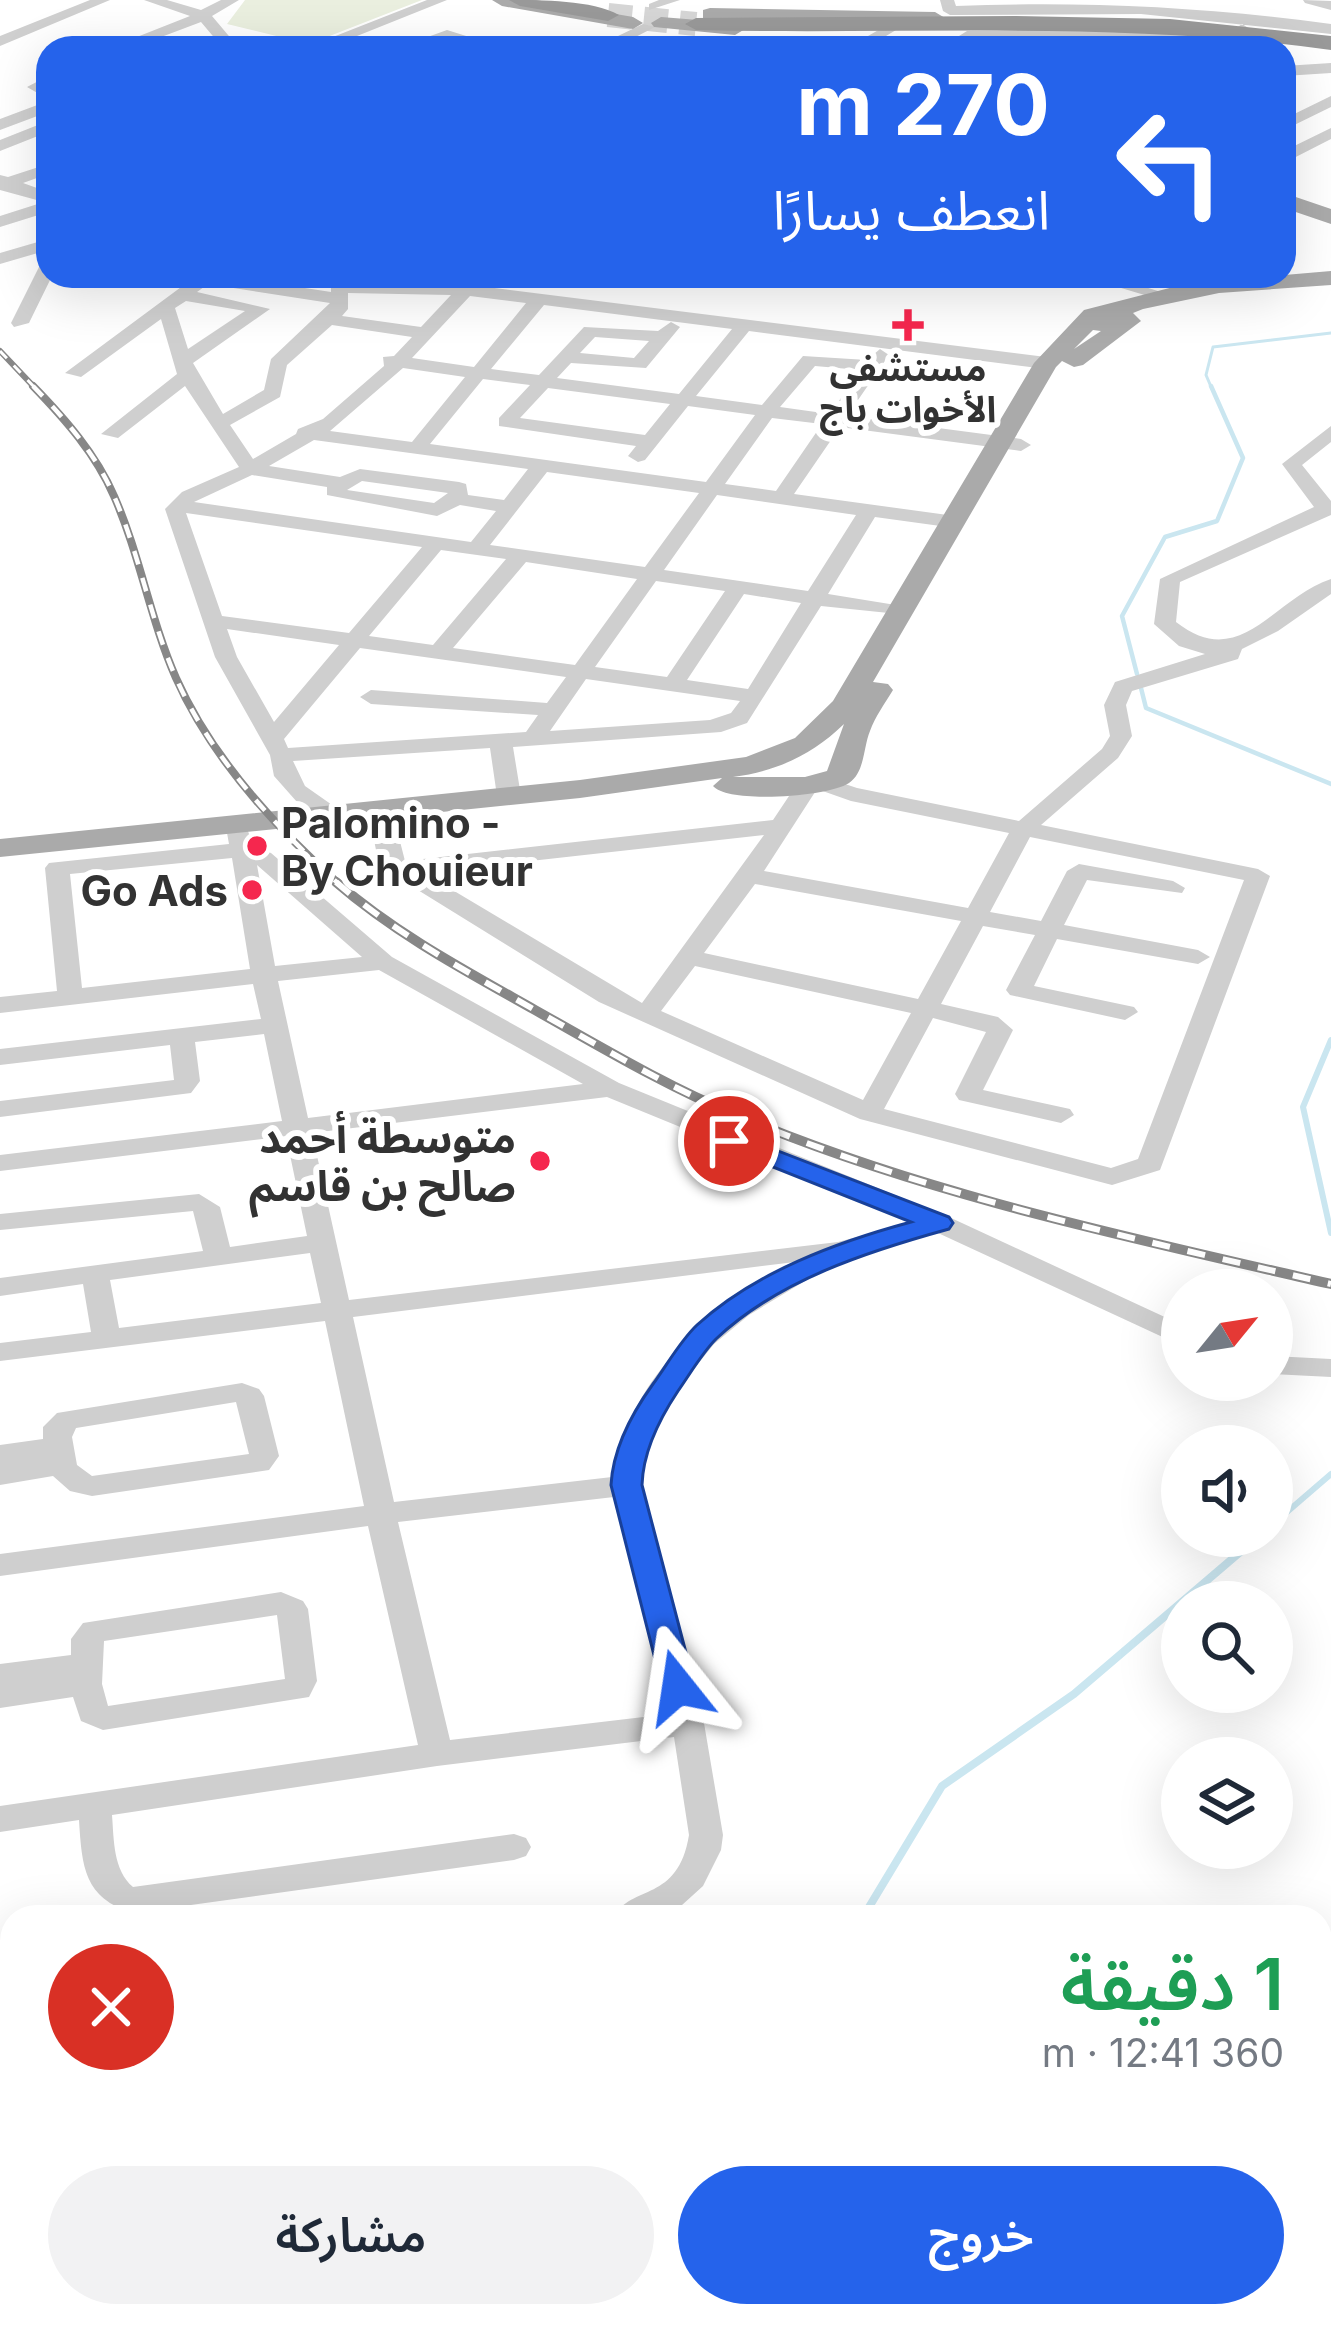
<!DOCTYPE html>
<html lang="ar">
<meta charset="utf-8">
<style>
body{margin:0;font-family:Inter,"Noto Sans Arabic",sans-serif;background:#f2f2f3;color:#1f2937;direction:rtl;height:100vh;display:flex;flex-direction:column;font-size:45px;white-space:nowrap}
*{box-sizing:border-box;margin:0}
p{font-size:39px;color:#747a83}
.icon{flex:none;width:66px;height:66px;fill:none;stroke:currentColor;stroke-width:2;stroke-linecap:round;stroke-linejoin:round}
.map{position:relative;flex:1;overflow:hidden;direction:ltr}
.details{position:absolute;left:0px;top:1905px;width:1332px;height:423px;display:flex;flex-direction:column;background:#fff;border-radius:36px 36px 0 0;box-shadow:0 12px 48px #0002;direction:rtl}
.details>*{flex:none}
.guide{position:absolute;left:36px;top:36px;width:1260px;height:252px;border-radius:36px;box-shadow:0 12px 48px #0002;direction:rtl;background:#2563eb;color:#fff;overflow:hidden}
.needle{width:78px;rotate:60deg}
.controls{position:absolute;left:1161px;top:1269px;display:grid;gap:24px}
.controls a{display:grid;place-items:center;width:132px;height:132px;border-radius:50%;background:#fff;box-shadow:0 12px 48px #0002;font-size:60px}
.pin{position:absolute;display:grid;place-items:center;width:102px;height:102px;color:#fff;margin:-51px;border:6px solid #fff;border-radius:50%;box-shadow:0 3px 12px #0007}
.me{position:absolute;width:132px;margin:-66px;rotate:345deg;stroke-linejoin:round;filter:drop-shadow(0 0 9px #0008)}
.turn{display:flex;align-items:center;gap:42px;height:252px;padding:0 48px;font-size:54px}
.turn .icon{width:156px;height:156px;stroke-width:2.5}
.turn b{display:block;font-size:84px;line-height:102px}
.round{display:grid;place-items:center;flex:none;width:126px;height:126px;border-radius:63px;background:#f2f2f3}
.overview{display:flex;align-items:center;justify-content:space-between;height:204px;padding:0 48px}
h1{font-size:72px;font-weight:600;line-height:90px;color:#1e9e55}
.button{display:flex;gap:24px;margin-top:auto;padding:24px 48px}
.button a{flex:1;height:138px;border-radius:72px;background:#2563eb;color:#fff;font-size:48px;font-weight:600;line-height:138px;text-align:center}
.button a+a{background:#f2f2f3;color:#1f2937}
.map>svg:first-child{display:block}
.green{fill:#eaefdf}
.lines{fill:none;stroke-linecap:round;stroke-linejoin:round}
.stream-far3{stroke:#cae6f0;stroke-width:3}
.stream-far2{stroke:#cae6f0;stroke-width:4.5}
.stream-far1{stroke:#cae6f0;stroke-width:6}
.stream{stroke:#cae6f0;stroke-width:8}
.highway-tunnel{stroke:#d6d6d6;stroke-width:24;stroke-dasharray:24 12;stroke-linecap:butt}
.minor{fill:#cfcfcf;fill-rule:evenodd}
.major{fill:#aaa;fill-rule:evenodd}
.highway{fill:#999;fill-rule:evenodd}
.rail-far2-casing{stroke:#878787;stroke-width:6}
.rail-far1-casing{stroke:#878787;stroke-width:8}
.rail-casing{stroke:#878787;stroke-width:10}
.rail-far2{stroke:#fff;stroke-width:3;stroke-dasharray:10;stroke-linecap:butt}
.rail-far1{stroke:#fff;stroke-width:4.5;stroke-dasharray:14;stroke-linecap:butt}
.rail{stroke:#fff;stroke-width:6;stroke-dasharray:18;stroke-linecap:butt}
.route{fill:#2563eb;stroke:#184099;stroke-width:3}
.poi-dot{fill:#f5274e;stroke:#fff;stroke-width:4.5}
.labels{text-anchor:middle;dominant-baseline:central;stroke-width:12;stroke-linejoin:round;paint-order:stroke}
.far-poi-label{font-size:36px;font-weight:bold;fill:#323232;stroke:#fff}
.poi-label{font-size:42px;font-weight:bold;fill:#323232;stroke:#fff;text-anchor:end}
</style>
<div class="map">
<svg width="1331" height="2327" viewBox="0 0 1331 2327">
<rect width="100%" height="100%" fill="#fff"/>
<path class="green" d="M245,0h177l-113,44 -82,-20z"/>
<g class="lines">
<path class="stream-far3" d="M1212,389l-6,-14 7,-28 118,-14"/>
<path class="stream-far2" d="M1137,674l-15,-58 43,-79 52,-16 26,-63 -32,-72
M1141,688l5,20 185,76"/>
<path class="stream-far1" d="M1331,1040l-28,67 28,126
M1280,1518l51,-44"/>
<path class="stream" d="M1272,1525l11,-10
M863,1917l79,-131 132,-92 185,-158
M0,2222l12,-11"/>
<path class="highway-tunnel" d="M608,15l88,9"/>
<path class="minor" d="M90,0h20l-110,46v-10z
M144,0h23l34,10 20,-10h18l-27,16 27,32h-16l-22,-26 -69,26h-23l81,-32z
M427,0h20l-120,48h-22z
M659,0h21l-31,10v-6z
M940,0h14l2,6c126,-5 250,1 375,18v10l-190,-20 -191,1 -7,-4z
M1303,0l28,1v9l-26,-7z
M643,24l12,3 -41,21h-21z
M889,24l12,3 -35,21h-19z
M1242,24l8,5 -22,17 -84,-8 -177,3 -8,-5 8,-5 177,-3 81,8z
M447,30l48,15 3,3c-23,0 -45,-10 -66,-4l4,4h-19l-6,-5z
M923,38l25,7 3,3 -33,-2v-6z
M1331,63v10l-47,3v-10z
M48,76v23l-21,-12z
M1331,96v11l-47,23v-11z
M48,101v11l-48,18v-11z
M48,121v11l-48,19v-11z
M1331,128v11l-47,24v-12z
M48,164v10l-25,9 25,9v20l-48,15v-11l44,-14 -44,-12v-15l8,2z
M48,239v11l-48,14v-11z
M48,262v14h4l-23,47 -15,4 -3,-4 28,-56z
M196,276h30l105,16v-16h18v7l112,2 8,-9h19l-9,10 567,71 9,6 -9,6 -297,-38 -53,65 66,9 41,-49 64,4 13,-11 9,6 -42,61 174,23 10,6 -10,6 -181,-24 -46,67 161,22 10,6 -10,6 -80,-11 -47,77 80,13v8l-87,-9 -74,117 -26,9 -208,15 8,49 -12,7 -12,-7 -7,-48 -197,13 12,25 40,28 -12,7 -36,-19 -23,-26 -4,-21 -55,-98 -50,-148 17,-17 57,-25 -54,-81 -67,52 -17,-4 76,-60 -16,-55 -80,58 -16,-4zM208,284l122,19 -59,56 -7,31 -41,24 -30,-51 77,-54 -73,-17zM348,293l103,2 -30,32 -79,-11 6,-7zM470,296l56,7 -52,64 -62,-9zM186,301l59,10 -57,38 -13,-41zM544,305l188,24 -53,65 -122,-16 14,-15 75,5 34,-41 -9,-5 -13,9 -74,-4 -45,48 -48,-6zM332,325l80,12 -18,19 -11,1 1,9 -61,53 -25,10 -2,5 -43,25 -23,-34 50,-28 7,-32zM595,337l54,4 -15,17 -54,-5zM815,366l45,4 -30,44 -50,-7zM403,368l62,9 -53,65 -82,-11zM483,379l47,6 -31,33v8l137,20 -8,10 10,6 7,-2 43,-54 67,9 -49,67 -276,-38zM548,388l122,16 -25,31 -125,-17zM772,418l50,6 -46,67 -51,-7zM314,440l214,29 -24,31 -36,-5 -2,-11 -7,-2 -99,-13 -20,8 -71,-11zM547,472l152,21 -54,74 -155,-22zM252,475l75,12v8l110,21 23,-11 36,6 -25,31 -277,-40zM362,481l86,12 -14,10 -87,-13zM717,495l139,20 -48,76 -144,-21zM186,513l236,34 -73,86 -127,-17zM441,550l65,9 -73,86 -64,-9zM526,562l111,17 -62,86 -122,-17zM656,581l69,10 -58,86 -72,-10zM744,594l57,9 -53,86 -61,-9zM227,629l112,16 -65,77 -37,-65zM360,648l206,29 -19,26 -176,-13 -11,7 11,7 167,11 -12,17 -238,16 -4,-9zM586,679l154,22 -9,12 -21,7 -160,11z
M1081,276h29l67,21 -9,5z
M1331,426v16l-29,23 29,36v14l-151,67 -4,40c65,51 97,-24 155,-43v15l-53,37 -36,18 -4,10 -106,32 -6,14 6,31 -14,22 -77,67 217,44 12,7 -110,294 -48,15 -252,-66 -261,-117 -207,-128 -14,-14 -10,-50 12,-7 12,7 13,51 368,-41 26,-39 25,-4 33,11 162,33 83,-72 8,-13 -6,-31 11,-23 90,-28 -26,-8 -25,-22 6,-45 154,-72 -32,-43zM817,789l34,12 158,32 -41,75 -204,-37zM764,835l-122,168 -218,-130zM1030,837l214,43 -106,279 -27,9 -227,-59 49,-91 53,14 -31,62 4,6 102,23 13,-8 -4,-6 -87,-19 30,-60 -15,-13 -57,-13 42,-78 52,9 -29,55 4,5 115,25 13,-8 -4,-5 -100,-21 23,-47 141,25 12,-7 -12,-7 -134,-25 23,-45 95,13 3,-5 -12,-7 -94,-17 -12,7 -26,50 -51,-9zM755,884l206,37 -43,78 -214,-46zM695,966l216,47 -48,87 -202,-89z
M239,826l8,2 6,18 18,7 121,104 227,126 330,134 233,108v21l-244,-113 -67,16 -48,21 -74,45 -35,29 -50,62 -16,37 -7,42 63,238 19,112 -2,15 -18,36 -32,29 -57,2c17,-33 64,-14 75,-82l-15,-98 -237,29 -325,49c2,25 1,55 21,72l381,-53 12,4 5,9 -5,9 -12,4 -381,53c-49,-15 -51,-46 -54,-93l-79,12v-26l418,-61 -50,-219 -368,50v-22l364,-48 -39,-185 -325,40v-18l91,-11 -8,-48 -83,12v-18l203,-27 -10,-40 -193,19v-16l199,-20 21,13 10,40 77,-11 -21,-100 -286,35v-16l282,-34 -18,-87 -69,8 5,39 -9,12 -191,24v-16l174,-21 -4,-35 -170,20v-16l261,-30 -8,-35 -253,29v-16l57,-6 -12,-123 4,-5 180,-19 -2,-11zM232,858l18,111 -168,19 -12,-114zM257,865l105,92 -87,9zM379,970l204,114 -275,34 -30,-137zM607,1097l306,125 -75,20 -489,58 -37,-167zM310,1253l11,50 -202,25 -9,-48zM795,1262c-87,48 -164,113 -183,215l-218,25 -41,-185zM614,1497l55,217 -219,26 -52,-218z
M1272,1356l59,3v18l-59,-3z
M242,1383l17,6 5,7 15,60 -10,14 -177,26 -22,-5 -17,-15 -53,9v-20l10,-2 -10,2v-20l43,-6v-12l14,-14zM236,1402l13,52 -157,22 -15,-11 -5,-28 4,-9z
M281,1592l22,9 5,8 9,72 -8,16 -206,33 -22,-9 -8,-24 -73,11v-44l71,-9v-16l12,-16zM277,1615l8,64 -177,27 -6,-22 2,-43z
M12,2006v28l-12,2v-28z
M371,2316h40l-1,11h-40z
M771,2316h81l-6,11h-81z
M1163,2316h56l6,11h-56z"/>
<path class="major" d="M492,0h44l97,17 10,6 -10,6 -131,-23z
M710,8l225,4 10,6 -10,6 -232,-6v-8z
M661,17l74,6 10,6 -10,6 -81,-8 -3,-4z
M1284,193l47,16v15l-47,-16z
M1331,271v14l-112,8 -76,16 -10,4 8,8 -58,44 -9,2 -12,-6 -6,6 -183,315 15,2 5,6c-8,13 -18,27 -23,41 -7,17 -5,41 -21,52 -21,14 -121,21 -136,3l9,-8 -142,20 -580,59v-18l580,-59 166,-23 49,-19 38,-37 201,-338 50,-53 105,-27zM1093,330l8,1 -27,18zM844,724l-17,47 -22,6h-72c44,-6 79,-22 111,-53z"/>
<path class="highway" d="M509,0c33,0 83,0 110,15l-11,6 -88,-15z
M1014,16l156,3 161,17v14c-211,-30 -422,-15 -635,-20l-11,-6 11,-6z"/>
<defs>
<path id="rail-far2" d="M0,351l36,38"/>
<path id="rail-far1" d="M33,386c32,33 63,68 81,110 26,59 36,123 62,182 35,79 100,150 164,207"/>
<path id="rail" d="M336,882c60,52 130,89 199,128 66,37 131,76 201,105 189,80 396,123 595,169"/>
</defs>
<use href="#rail-far2" class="rail-far2-casing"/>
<use href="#rail-far1" class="rail-far1-casing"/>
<use href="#rail" class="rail-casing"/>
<use href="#rail-far2" class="rail-far2"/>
<use href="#rail-far1" class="rail-far1"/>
<use href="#rail" class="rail"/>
</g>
<path class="route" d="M729,1132l220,85 4,6 -4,6c-80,22 -171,51 -233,110 -14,14 -26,35 -38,52 -18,27 -35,61 -36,94l53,202 -5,8h-23l-5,-8 -51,-202c2,-36 21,-72 42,-101 14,-19 27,-43 44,-59 58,-53 140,-83 214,-103l-191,-76 -4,-5z"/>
<g class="poi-dot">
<path d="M902 307h12v12h12v12h-12v12h-12v-12h-12v-12h12z"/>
<circle cx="257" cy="846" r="12"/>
<circle cx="252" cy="890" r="12"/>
<circle cx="540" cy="1161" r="12"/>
</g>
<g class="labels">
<g class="far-poi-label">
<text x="908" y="368">مستشفى<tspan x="908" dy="41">الأخوات باج</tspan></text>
</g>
<g class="poi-label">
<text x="281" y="822" text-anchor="start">Palomino -<tspan x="281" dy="48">By Chouieur</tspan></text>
<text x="228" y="890">Go Ads</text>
<text x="516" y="1137">متوسطة أحمد<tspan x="516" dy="48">صالح بن قاسم</tspan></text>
</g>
</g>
</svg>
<div class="controls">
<a><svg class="needle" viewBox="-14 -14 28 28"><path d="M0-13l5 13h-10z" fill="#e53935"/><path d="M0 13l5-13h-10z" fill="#747a83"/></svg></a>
<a><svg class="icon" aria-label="sound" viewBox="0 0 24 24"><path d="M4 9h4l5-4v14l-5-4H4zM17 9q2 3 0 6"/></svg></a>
<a><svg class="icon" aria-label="search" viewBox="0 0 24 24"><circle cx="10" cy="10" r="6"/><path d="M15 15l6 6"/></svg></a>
<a><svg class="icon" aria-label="layers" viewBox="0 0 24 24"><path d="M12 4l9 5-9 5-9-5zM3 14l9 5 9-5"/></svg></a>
</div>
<div class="pin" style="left:729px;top:1141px;background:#d93025"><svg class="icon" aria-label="arrive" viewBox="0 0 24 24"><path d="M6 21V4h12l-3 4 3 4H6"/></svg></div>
<svg class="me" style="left:678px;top:1687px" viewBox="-20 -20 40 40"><path d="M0-17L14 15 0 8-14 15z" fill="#2563eb" stroke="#fff" stroke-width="4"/></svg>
<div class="guide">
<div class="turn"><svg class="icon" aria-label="left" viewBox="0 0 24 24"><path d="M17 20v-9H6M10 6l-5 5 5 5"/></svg><div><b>270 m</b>انعطف يسارًا</div></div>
</div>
<section class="details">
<div class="overview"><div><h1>1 دقيقة</h1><p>360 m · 12:41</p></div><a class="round" style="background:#d93025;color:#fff"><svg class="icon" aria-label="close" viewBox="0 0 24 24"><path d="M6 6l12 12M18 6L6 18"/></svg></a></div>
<div class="button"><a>خروج</a><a>مشاركة</a></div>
</section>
</div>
